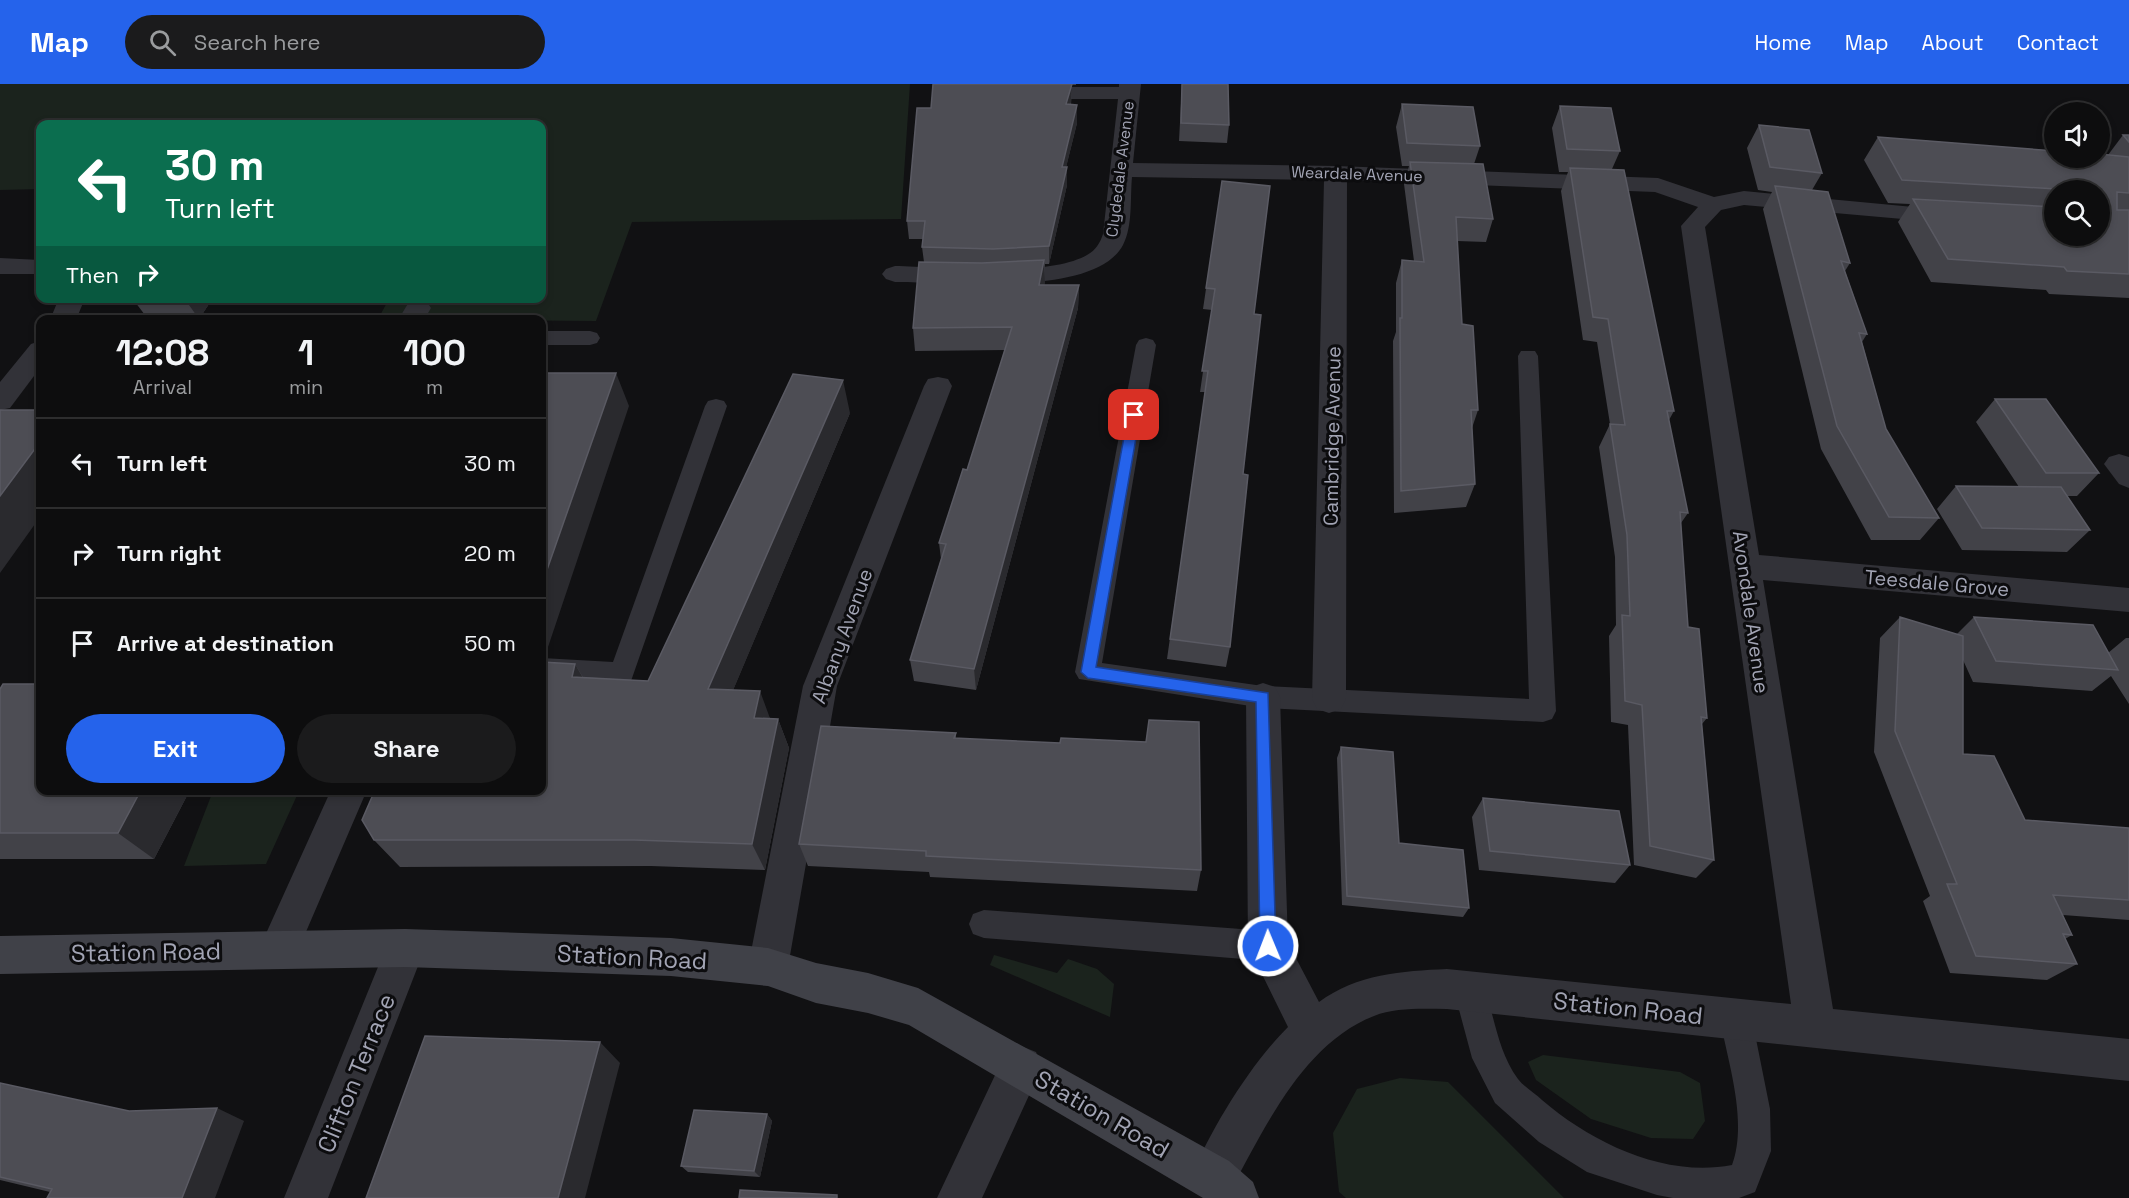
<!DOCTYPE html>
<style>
body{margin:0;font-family:"Space Grotesk",sans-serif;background:#1b1b1c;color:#f1f3f6;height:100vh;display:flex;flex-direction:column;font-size:22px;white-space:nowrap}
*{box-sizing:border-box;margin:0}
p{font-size:20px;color:#9a9c9e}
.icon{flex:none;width:33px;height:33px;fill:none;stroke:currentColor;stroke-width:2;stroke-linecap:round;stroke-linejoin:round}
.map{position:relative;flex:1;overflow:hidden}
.panel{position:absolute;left:36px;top:231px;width:510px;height:480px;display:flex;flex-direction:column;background:#0d0d0e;border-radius:12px;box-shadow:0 3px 9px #0003,0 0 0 2px #2d2d2e}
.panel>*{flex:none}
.hud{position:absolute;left:36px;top:36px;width:510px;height:183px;border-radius:12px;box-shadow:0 3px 9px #0003,0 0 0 2px #2d2d2e;background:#0b6e4f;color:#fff;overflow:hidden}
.controls{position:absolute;left:2044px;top:18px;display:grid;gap:12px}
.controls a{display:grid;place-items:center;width:66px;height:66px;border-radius:50%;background:#0d0d0e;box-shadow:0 3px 9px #0003,0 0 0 2px #2d2d2e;font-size:30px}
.pin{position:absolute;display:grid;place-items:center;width:51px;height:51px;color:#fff;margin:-26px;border-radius:12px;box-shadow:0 3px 9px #0006}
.me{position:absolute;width:66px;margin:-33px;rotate:359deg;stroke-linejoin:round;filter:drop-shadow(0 0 4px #0008)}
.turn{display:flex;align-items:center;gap:21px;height:126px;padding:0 30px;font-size:27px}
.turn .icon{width:78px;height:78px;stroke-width:2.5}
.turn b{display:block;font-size:42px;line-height:51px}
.then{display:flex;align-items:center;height:57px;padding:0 30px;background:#0003;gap:12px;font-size:22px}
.eta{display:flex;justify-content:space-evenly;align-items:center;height:102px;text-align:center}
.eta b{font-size:36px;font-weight:700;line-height:42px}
.button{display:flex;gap:12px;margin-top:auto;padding:12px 30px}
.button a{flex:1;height:69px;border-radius:36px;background:#2563eb;color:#fff;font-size:24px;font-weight:700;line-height:69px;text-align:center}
.button a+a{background:#1b1b1c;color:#f1f3f6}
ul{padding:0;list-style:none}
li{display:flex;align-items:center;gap:18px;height:90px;padding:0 30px;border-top:2px solid #2d2d2e}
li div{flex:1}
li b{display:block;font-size:22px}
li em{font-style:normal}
header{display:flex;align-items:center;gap:36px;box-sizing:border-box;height:84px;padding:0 30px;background:#2563eb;color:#fff}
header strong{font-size:28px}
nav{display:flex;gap:33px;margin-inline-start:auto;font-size:21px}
.search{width:420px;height:54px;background:#1b1b1c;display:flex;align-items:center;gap:15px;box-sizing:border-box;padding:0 21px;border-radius:33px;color:#9a9c9e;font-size:22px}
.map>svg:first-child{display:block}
.green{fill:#1b231d}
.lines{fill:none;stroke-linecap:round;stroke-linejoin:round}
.lane{fill:#323238;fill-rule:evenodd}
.street{fill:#323238;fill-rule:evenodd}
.secondary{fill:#404148;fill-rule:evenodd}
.wall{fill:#424248;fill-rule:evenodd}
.shaded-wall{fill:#2a2a2e}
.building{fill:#4d4d54;stroke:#5a5a63;stroke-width:1.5}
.route{fill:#2563eb;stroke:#184099;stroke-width:1.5}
.labels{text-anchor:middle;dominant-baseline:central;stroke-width:6;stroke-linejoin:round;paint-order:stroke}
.far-street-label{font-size:16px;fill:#a2a4b4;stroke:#0c0c0e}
.street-label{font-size:20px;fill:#a2a4b4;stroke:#0c0c0e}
.near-street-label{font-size:24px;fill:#a2a4b4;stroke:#0c0c0e}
</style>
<header>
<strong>Map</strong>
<div class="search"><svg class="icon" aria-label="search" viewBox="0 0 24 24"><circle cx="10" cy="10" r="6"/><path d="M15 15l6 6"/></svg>Search here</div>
<nav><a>Home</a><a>Map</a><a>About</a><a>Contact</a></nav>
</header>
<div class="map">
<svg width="2129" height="1114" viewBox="0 0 2129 1114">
<rect width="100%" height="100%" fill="#111113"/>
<path class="green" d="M0,0h910l-9,135 -269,3 -36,99 -218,-2 11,-20 153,-1v-174h-502v65l-40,1z
M213,707h86l-33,73 -82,2z
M994,871l63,18 11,-14 29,10 17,15 -4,33 -120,-52z
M1543,971l137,17 20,11 5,38 -12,18 -42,-1 -60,-19 -55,-39 -8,-18z
M1400,994l48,4 116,116h-218l-7,-6 -6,-59 24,-44z"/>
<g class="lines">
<path class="lane" d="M542,247h48l7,2 3,5 -3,5 -7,2h-48z
M1146,254l7,2 3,5 -54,318 161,23 266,13 -11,-343 3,-5h14l3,5 18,355 -4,8 -9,3 -280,-14 -184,-29 -4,-7 61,-327 3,-5z
M716,315l8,2 3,5 -96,275 -9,3 -80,-5v-21l71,4 92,-256 3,-5z
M984,826l284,21 11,5 4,10 -4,10 -11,5 -284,-23 -11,-4 -4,-10 4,-10z
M1470,892l11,4c14,33 15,69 37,99 6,8 17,14 24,21 50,43 123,78 190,65 16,-44 -4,-102 -12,-146l5,-11 11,-5 11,5 5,11 18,90 1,42 -16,41 -16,6h-66l-16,-3 -70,-23 -48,-30 -44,-39 -23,-45 -18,-67 5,-11z"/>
<path class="street" d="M1119,0h22l-8,79 203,3 322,12 56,19 30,-6 212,20 4,5 -4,5 -8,2 -204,-18 -23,5 -16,17 54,328 370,33v24l-366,-32 70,429 296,30v42l-682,-72c-23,0 -51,-2 -73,7 -72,28 -110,114 -145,177l-13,5 -19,-5 -6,-16c21,-50 59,-112 97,-150l-40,-81 -2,-249 5,-10 12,-4 12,4 5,10 8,246 31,59c38,-28 83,-31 128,-33l344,35 -110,-778 17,-19 -43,-15 -308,-12 -1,519 -5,10 -12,4 -12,-4 -5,-10 12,-519 -192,-3c-2,21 1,49 -9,68 -28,53 -175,37 -228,37l-9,-3 -4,-5 4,-5 9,-3c47,1 152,12 192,-11 9,-5 13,-12 16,-21l15,-135h-92l-8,-1 -3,-5 3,-5 8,-1h93z
M0,174l40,2v14h-40z
M59,214h26l-9,22h-26z
M418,216l9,2 4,6 -7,12h-26l11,-18z
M40,257v27l-30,40 -10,2v-28l31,-38z
M938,293l10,2 4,7 -115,300 -49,281 -6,14 -14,5 -14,-5 -6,-14 55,-281 121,-300 4,-7z
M2119,370l10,3v31l-10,-4 -15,-20 5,-7z
M331,706h36l-74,172 -14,6 -14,-6 -6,-13z
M405,845l14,6 6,13 -97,250h-44l107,-263z
M1021,962l15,6 6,15 -60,131h-45l69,-146z"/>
<path class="secondary" d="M405,845l266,9 97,10 48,15 52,10 50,15 311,173 24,21 6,16h-56l-294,-173 -41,-12 -52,-10 -48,-17 -97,-10 -266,-9 -405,7v-38z"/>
</g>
<path class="wall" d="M933,0h143v1h-4l-1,20 6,18 -11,44h1v18l-18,79h-4l-1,21h35l-1,23 -102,382 -62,-9 -4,-21 31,-101 -2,-16 28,-73 38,-120 -90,1 -2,-23 11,-66 -2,-15 1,-8h-14l-2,-18 24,-113z
M1182,0h46l1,41 -2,18 -48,-2z
M1402,20l78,42 -6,18 19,55 -7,23 -29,-1 5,83 16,86 -6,18 3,56 -9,23 -72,6 -1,-172 3,-9v-49l6,-23 12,1 -10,-77 5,-18h-7l-6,-39z
M1560,22l60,45 -8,18 62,242 -5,9 19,93 -7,10 7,104 19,91 -5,6 12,136 -18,18 -62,-13 -6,-140 -17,-3 -2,-86 7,-11 -1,-68 -16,-110 11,-23 -13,-82 -14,-2 -22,-149 7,-19h-9l-7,-44z
M1759,41l63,48 -10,17 38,73 -5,8 22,63 -5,8 24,87 53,89 -19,22h-49l-50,-91 -58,-240 9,-17 -14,-2 -11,-42z
M2123,51h6v163l-80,-4 -3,-4 -115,-8 -33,-60 12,-18 -22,-1 -24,-43 14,-23 230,18zM2055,106h45l-45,46z
M1222,97l32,133 -11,160 -13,173 -4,20 -59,-8 38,-267h-5l12,-82 -9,-1z
M132,214h81l-14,21h-51z
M1995,315l104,74 -22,23h-10l23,34 -23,22 -105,-2 -25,-41 19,-23 63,1 -43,-65z
M850,329l-117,277 37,28 8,1 11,29 -24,122 -114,-4 -251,1 -26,-27 201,-176 8,13 65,4z
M1900,533l57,17 17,-17 134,36 18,-15h3v66l-18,-28 -19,15 -119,-9 -10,-22v94l62,66 104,8v92l-66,-5 9,20 -7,4 12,25 -30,16 -97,-7 -27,-72 7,-5 -56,-144 6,-114z
M0,605l190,101 -36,69h-154z
M956,649v5l245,132 -4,21 -267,-14 -1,-5 -121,-6 -9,-22z
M1341,663l58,96 70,65 -6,9 -121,-12 -5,-147z
M1483,714l147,67 -15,18 -136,-13 -7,-53z
M0,999l129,28 115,10 -194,71 -50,-12z
M767,1030l5,7 -12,56 -72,-5 -7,-6z"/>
<path class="shaded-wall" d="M1072,0l-1,18 -5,20v-18z
M1077,21v18l-15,61v-17z
M1067,83v18l-18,79v-18z
M1044,176l1,23 -6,25v-23z
M1079,201l-1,23 -102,382 -2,-21z
M184,214h29l-14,21z
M616,289l13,33 -84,250 -3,1v-73z
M843,296l7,33 -129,306 -13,-30z
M40,358v75l-40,56v-77z
M575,580l17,30 -20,-17z
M760,607l11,30 -17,-3z
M778,635l11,29 -24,122 -13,-26z
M141,706h49l-36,69 -36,-26z
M600,958l20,21 -35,135h-27z
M217,1024l27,13 -29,77h-33z
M767,1030l5,7 -12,56 -6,-6z"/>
<path class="building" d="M933,0h139l-6,20 11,1 -15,62h5l-18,79 -56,3 -71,-2 3,-26h-18l10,-113h14z
M1182,0h46l1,41 -48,-2z
M1402,20l71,3 7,39 -73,-3z
M1560,22l51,2 9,43 -53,-2z
M1759,41l50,5 13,43 -52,-6z
M2123,51h6v7z
M1878,53l177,14v7h45v-4l29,3v36l-12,-1v18h12v64l-62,-3 -3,-4 -116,-8 -35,-60 142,8v29h45v-46h-26l-172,-10z
M1410,78l73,2 10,55 -37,-2 6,107 11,2 5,84h-7l4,74 -74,7 -1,-173h2v-58l22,2z
M1570,84l54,2 50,241h-7l21,102 -8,-1 8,115 11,2 8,89 -6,-1 13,143 -64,-14 -8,-141 -17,-4 -3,-86 8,1 -3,-81 -17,-111 15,1 -17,-106 -15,-2z
M1222,97l48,5 -16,128 7,1 -18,159 5,1 -18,172 -60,-8 38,-268h-6l13,-82 -9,-1z
M1775,102l53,6 22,71 -9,-2 26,73 -8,-1 27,96 53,89 -50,-1 -52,-91z
M1044,176l-5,25h40l-105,384 -64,-9 36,-116 -7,-1 24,-74 4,1 45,-143 -99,1 6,-66 63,1z
M544,289h72l-74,211v-205z
M793,290l50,6 -135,309 52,2 -6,27 24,1 -26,125 -118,-4h-260l-12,-20 13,-30h167v-128l33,2 -3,13 76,4z
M1995,315h51l53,74h-53z
M0,326h40v32l-40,54z
M1956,402l105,1 29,43 -108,-2z
M1900,533l63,19v118l31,2 31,64 104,8v72l-76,-5 19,40 -9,-1 14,30 -101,-8 -29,-72h10l-62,-153z
M1974,533l119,8 25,45 -122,-9z
M3,600h37v106h101l-23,43h-118v-144z
M1149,636l50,2 2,148 -275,-14v-5l-127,-7 22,-118 135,7 -2,5 106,5 1,-5 85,4z
M1341,663l52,5 6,91 64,7 6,58 -122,-12z
M1483,714l136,13 11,54 -140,-14z
M425,952l175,6 -42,156h-192z
M0,999l129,28 88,-3 -35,90h-135l5,-9 -52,-12z
M694,1026l73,4 -13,57 -73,-5z
M740,1106l97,5v3h-98z"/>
<path class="route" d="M1134,327l6,4 -44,252 172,26 8,253 -2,6 -6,2 -6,-2 -2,-6 -4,-244 -168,-24 -7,-6 47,-257z"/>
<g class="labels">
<g class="far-street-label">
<text transform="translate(1120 85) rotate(-83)">Clydedale Avenue</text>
<text transform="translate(1357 90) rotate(2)">Weardale Avenue</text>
</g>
<g class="street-label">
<text transform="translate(1332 352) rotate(-89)">Cambridge Avenue</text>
<text transform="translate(1937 499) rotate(5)">Teesdale Grove</text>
<text transform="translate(1751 528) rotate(82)">Avondale Avenue</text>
<text transform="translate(842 552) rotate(-70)">Albany Avenue</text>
</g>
<g class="near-street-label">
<text transform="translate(146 868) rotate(-1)">Station Road</text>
<text transform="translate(632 873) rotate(3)">Station Road</text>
<text transform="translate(1628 924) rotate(6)">Station Road</text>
<text transform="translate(356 989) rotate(-68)">Clifton Terrace</text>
<text transform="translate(1102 1030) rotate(30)">Station Road</text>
</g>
</g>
</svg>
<div class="controls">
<a><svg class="icon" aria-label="sound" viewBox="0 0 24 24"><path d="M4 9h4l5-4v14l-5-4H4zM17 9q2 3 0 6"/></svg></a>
<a><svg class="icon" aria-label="search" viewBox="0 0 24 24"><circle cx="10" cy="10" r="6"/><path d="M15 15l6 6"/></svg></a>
</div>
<div class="pin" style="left:1134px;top:331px;background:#d93025"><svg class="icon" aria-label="arrive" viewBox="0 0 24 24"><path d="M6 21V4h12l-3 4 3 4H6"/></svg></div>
<svg class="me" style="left:1268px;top:862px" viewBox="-20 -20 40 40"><circle r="17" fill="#2563eb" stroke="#fff" stroke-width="3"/><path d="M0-11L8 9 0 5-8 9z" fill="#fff"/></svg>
<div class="hud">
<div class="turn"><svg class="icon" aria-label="left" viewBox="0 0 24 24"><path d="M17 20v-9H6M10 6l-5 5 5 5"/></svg><div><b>30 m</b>Turn left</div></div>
<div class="then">Then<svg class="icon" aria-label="right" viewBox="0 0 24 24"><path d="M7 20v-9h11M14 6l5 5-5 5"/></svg></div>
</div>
<section class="panel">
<div class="eta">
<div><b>12:08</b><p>Arrival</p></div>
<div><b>1</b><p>min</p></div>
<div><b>100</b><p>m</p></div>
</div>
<ul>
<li><svg class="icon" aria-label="left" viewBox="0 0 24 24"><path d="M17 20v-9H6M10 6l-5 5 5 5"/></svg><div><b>Turn left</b></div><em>30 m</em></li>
<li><svg class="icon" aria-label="right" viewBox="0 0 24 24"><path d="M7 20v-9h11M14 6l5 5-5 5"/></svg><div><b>Turn right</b></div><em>20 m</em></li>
<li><svg class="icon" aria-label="arrive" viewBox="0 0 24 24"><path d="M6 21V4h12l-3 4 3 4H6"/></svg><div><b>Arrive at destination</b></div><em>50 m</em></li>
</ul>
<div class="button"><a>Exit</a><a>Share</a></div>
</section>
</div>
